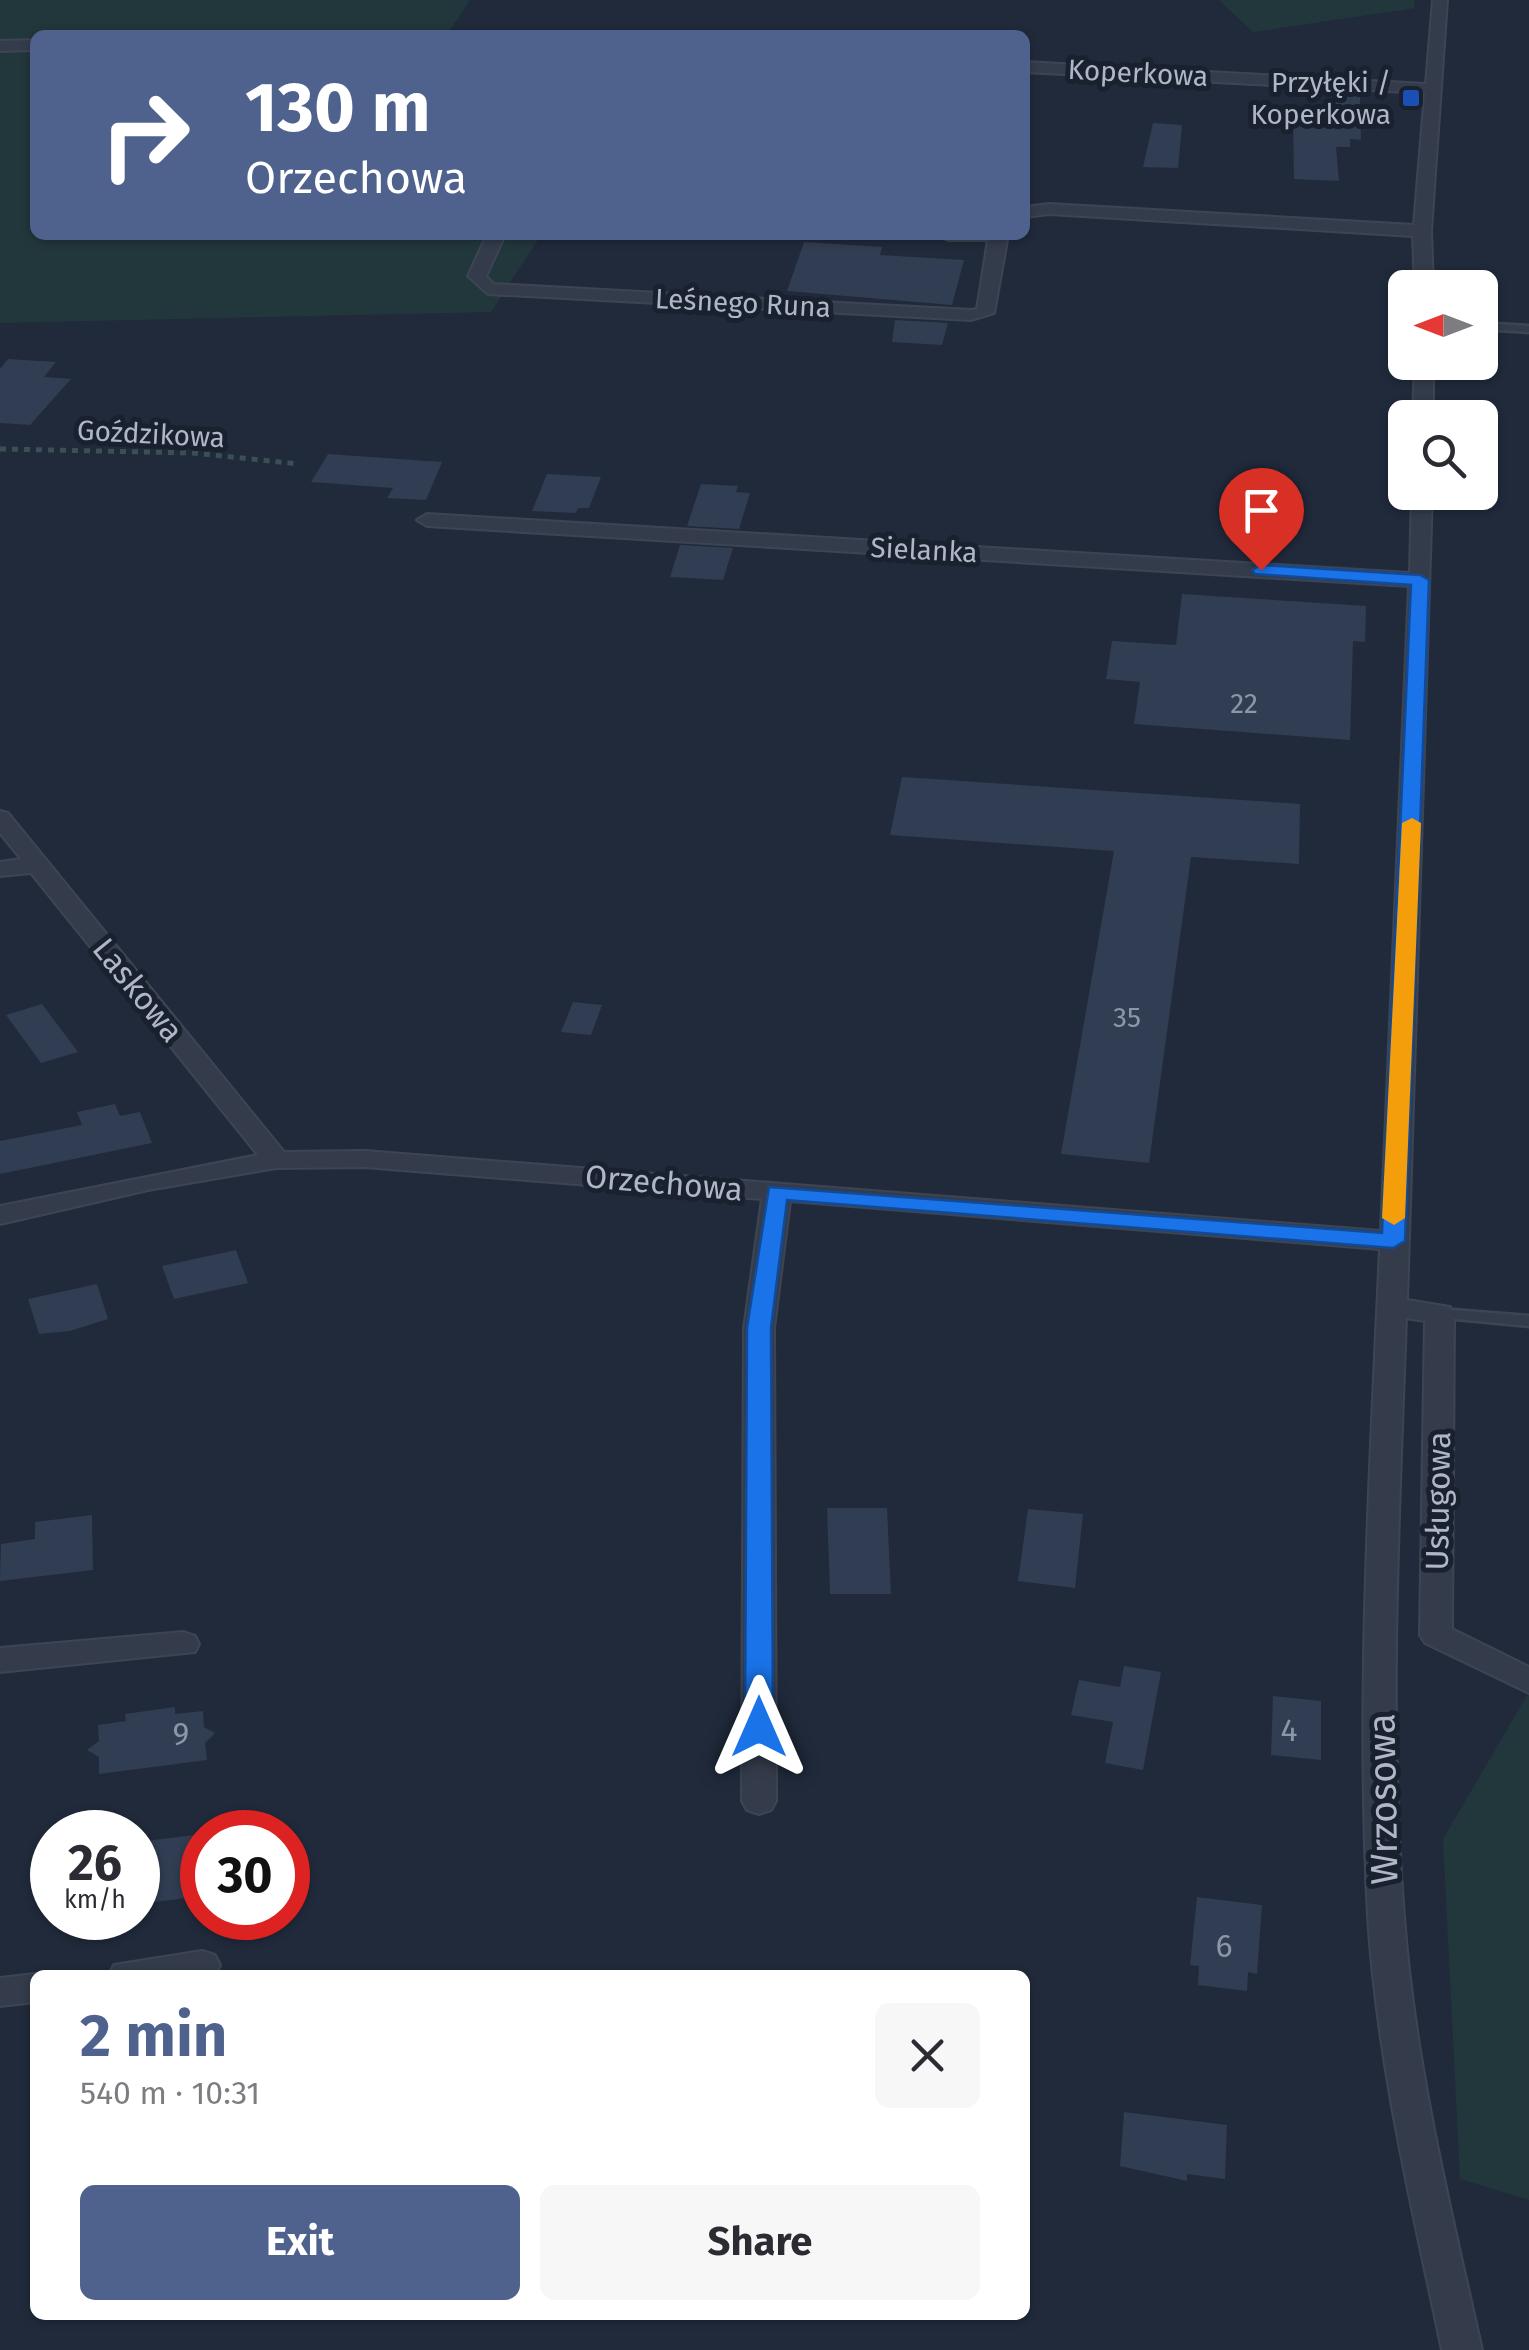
<!DOCTYPE html>
<meta charset="utf-8">
<style>
body{margin:0;font-family:"Fira Sans",sans-serif;background:#f7f7f7;color:#2b2b33;height:100vh;display:flex;flex-direction:column;font-size:38px;white-space:nowrap}
*{box-sizing:border-box;margin:0}
p{font-size:32px;color:#7c7c81}
.icon{flex:none;width:55px;height:55px;fill:none;stroke:currentColor;stroke-width:2;stroke-linecap:round;stroke-linejoin:round}
.map{position:relative;flex:1;overflow:hidden}
.panel{position:absolute;left:30px;top:1970px;width:1000px;height:350px;display:flex;flex-direction:column;background:#fff;border-radius:15px;box-shadow:0 2px 8px #0004}
.panel>*{flex:none}
.banner{position:absolute;left:30px;top:30px;width:1000px;height:210px;border-radius:15px;box-shadow:0 2px 8px #0004;background:#4f628e;color:#fff;overflow:hidden}
.needle{width:65px;rotate:270deg}
.buttons{position:absolute;left:1388px;top:270px;display:grid;gap:20px}
.buttons a{display:grid;place-items:center;width:110px;height:110px;border-radius:15px;background:#fff;box-shadow:0 2px 8px #0004;font-size:50px}
.speed{position:absolute;left:30px;top:1810px;display:flex;gap:20px;font-size:50px;font-weight:700;text-align:center}
.speed>*{display:grid;place-content:center;width:130px;height:130px;border-radius:50%;background:#fff;box-shadow:0 2px 8px #0004;line-height:1}
.speed small{font-size:25px;font-weight:400}
.speed .limit{border:15px solid #d22;background:#fff;color:#111}
.pin{position:absolute;display:grid;place-items:center;width:85px;height:85px;color:#fff;margin:-102px -42px;border-radius:50% 50% 50% 0;rotate:-45deg;box-shadow:0 0 10px #0007}
.pin .icon{rotate:45deg}
.me{position:absolute;width:110px;margin:-55px;rotate:0deg;stroke-linejoin:round;filter:drop-shadow(0 0 8px #0008)}
.turn{display:flex;align-items:center;gap:35px;height:210px;padding:0 50px;font-size:45px}
.turn .icon{width:130px;height:130px;stroke-width:2.5}
.turn b{display:block;font-size:70px;line-height:85px}
.round{display:grid;place-items:center;flex:none;width:105px;height:105px;border-radius:15px;background:#f7f7f7}
.headline{display:flex;align-items:center;justify-content:space-between;height:170px;padding:0 50px}
h1{font-size:60px;font-weight:700;line-height:75px;color:#4f628e}
.cta{display:flex;gap:20px;margin-top:auto;padding:20px 50px}
.cta a{flex:1;height:115px;border-radius:15px;background:#4f628e;color:#fff;font-size:40px;font-weight:700;line-height:115px;text-align:center}
.cta a+a{background:#f7f7f7;color:#2b2b33}
.map>svg:first-child{display:block}
.green{fill:#22373c}
.building{fill:#313d52}
.lines{fill:none;stroke-linecap:round;stroke-linejoin:round}
.service-casing{stroke:#3d4554;stroke-width:5}
.minor-casing{stroke:#3d4554;stroke-width:4}
.path{stroke:#3a5054;stroke-width:5;stroke-dasharray:6 6;stroke-linecap:butt}
.service{fill:#343c4b;fill-rule:evenodd}
.minor{fill:#343c4b;fill-rule:evenodd}
.route{fill:#1a73e8;stroke:#114b97;stroke-width:2.5}
.slow{fill:#f59e0b}
.transit-dot{fill:#1a4fb4;stroke:#19212f;stroke-width:4}
.labels{text-anchor:middle;dominant-baseline:central;stroke-width:10;stroke-linejoin:round;paint-order:stroke}
.far-street-label{font-size:28px;fill:#aeb6c7;stroke:#19212f}
.far-poi-label{font-size:28px;fill:#aeb6c7;stroke:#19212f;text-anchor:end}
.number-label{font-size:28px;fill:#8d96a8}
.street-label{font-size:32px;fill:#aeb6c7;stroke:#19212f}
.near-number-label{font-size:32px;fill:#8d96a8}
.near-street-label{font-size:38px;fill:#aeb6c7;stroke:#19212f}
</style>
<div class="map">
<svg width="1529" height="2350" viewBox="0 0 1529 2350">
<rect width="100%" height="100%" fill="#202a3b"/>
<path class="green" d="M0,0h470l-22,33 6,2h-419v200h506l-50,77 -491,11z
M1219,0h195l1,8 -162,24z
M1529,1692v508l-69,-21 -17,-340z"/>
<path class="building" d="M1331,94l29,1 1,45 -11,-1v8h-14l3,34 -45,-2 -1,-64 38,2z
M1153,123l29,2 -4,43 -35,-1z
M804,242l78,5 -2,8 84,5 -12,45 -165,-14z
M895,320l53,3 -6,22 -50,-3z
M8,359l48,3 -12,15 27,2 -41,46 -30,-2v-54z
M328,454l114,8 -16,38 -39,-2 6,-10 -82,-6z
M547,474l54,3 -12,31h-11l-2,5 -44,-2z
M701,484l37,2 -2,6 14,1 -11,36 -52,-3z
M680,545l53,3 -10,32 -53,-3z
M1182,594l184,12 -1,36 -12,-1 -3,99 -216,-16 6,-42 -34,-3 6,-38 64,4z
M902,777l398,27 -1,60 -108,-7 -42,306 -88,-9 53,-303 -224,-16z
M573,1002l29,3 -11,30 -30,-3z
M42,1004l36,48 -37,11 -35,-48z
M115,1104l5,12 20,-4 12,31 -152,31v-33l82,-16 -5,-13z
M236,1250l12,33 -74,16 -12,-33z
M97,1284l11,35 -38,12 -31,3 -11,-35z
M827,1508h60l4,86h-61z
M1028,1509l55,5 -8,74 -57,-7z
M92,1515l1,55 -93,11 1,-37 34,-5v-17z
M1124,1666l37,6 -18,98 -38,-7 8,-41 -42,-7 8,-35 41,7z
M1273,1696l48,5v59l-50,-5z
M175,1707v7l28,-3 1,16 11,6 -10,10 2,17 -108,14v-17l-12,-7 12,-9 -1,-16 28,-4 -1,-7z
M202,1834v54l-16,2 1,8 -49,6v-62z
M1197,1897l65,8 -5,69 -9,-2 -1,19 -49,-6 1,-19 -9,-1z
M1124,2112l103,13 -2,54 -38,-5v7l-67,-15z"/>
<g class="lines">
<defs>
<path id="service" d="M1480,323l49,3v6l-49,-3z
M1440,1309l89,7v10l-94,-9 -2,-3 2,-3z"/>
<path id="minor" d="M1433,0h14l-16,231 2,57h-18l-2,-52 -364,-22 -24,3v-10l24,-3 365,21 11,-132 -400,-21v-10l401,22z
M35,40v10l-35,1v-10z
M487,235h18l-19,41 7,8 478,26 6,-1 11,-69h-40l-9,-5h69l-14,78 -23,7 -483,-26 -20,-18z
M1415,362h18v56h-20z
M1412,492h20l-25,808 43,7 4,7 -2,315 77,38v26l-104,-50 -5,-8 5,-314 -19,-3c-7,199 -18,400 -2,599 11,147 46,290 78,433h-40c-30,-143 -65,-288 -74,-434 -12,-222 2,-447 12,-667l-590,-48 -16,127 2,473 -5,9 -12,4 -12,-4 -5,-9 2,-473 18,-129 -397,-32 -89,1 -128,22 -148,34v-18l258,-51 -227,-282 -31,3v-14l21,-3 -21,-26v-22l8,2 276,339 81,-1 1016,80 28,-645 -982,-60 -10,-6 10,-6 983,59z
M183,1632l12,4 4,8 -4,8 -195,20v-24z
M202,1951l13,4 5,10 -5,10h-106l5,-10z
M35,1974l4,1h-4v27l-35,4v-28z"/>
</defs>
<use href="#service" class="service-casing"/>
<use href="#minor" class="minor-casing"/>
<path class="path" d="M0,449l193,4 106,11"/>
<use href="#service" class="service"/>
<use href="#minor" class="minor"/>
</g>
<path class="route" d="M1261,565l159,10 9,5 -24,661 -12,7 -606,-48 -16,128 2,399 -4,7h-20l-4,-7 2,-399 22,-141 613,46 29,-648 -156,-11 -3,-4z"/>
<path class="slow" d="M1412,818l9,5 -16,395 -11,7 -12,-7 20,-395z"/>
<rect class="transit-dot" x="1401" y="88" width="20" height="20" rx="5"/>
<g class="labels">
<g class="far-street-label">
<text transform="translate(1138 73) rotate(3)">Koperkowa</text>
<text transform="translate(743 303) rotate(3)">Leśnego Runa</text>
<text transform="translate(151 434) rotate(3)">Goździkowa</text>
<text transform="translate(924 550) rotate(3)">Sielanka</text>
</g>
<g class="far-poi-label">
<text x="1391" y="82">Przyłęki /<tspan x="1391" dy="32">Koperkowa</tspan></text>
</g>
<g class="number-label">
<text x="1244" y="703">22</text>
<text x="1127" y="1017">35</text>
</g>
<g class="street-label">
<text transform="translate(138 990) rotate(51)">Laskowa</text>
<text transform="translate(664 1183) rotate(5)">Orzechowa</text>
<text transform="translate(1438 1501) rotate(-89)">Usługowa</text>
</g>
<g class="near-number-label">
<text x="1289" y="1730">4</text>
<text x="181" y="1734">9</text>
<text x="1224" y="1946">6</text>
</g>
<g class="near-street-label">
<text transform="translate(1383 1799) rotate(-91)">Wrzosowa</text>
</g>
</g>
</svg>
<div class="buttons">
<a><svg class="needle" viewBox="-14 -14 28 28"><path d="M0-13l5 13h-10z" fill="#e53935"/><path d="M0 13l5-13h-10z" fill="#7c7c81"/></svg></a>
<a><svg class="icon" aria-label="search" viewBox="0 0 24 24"><circle cx="10" cy="10" r="6"/><path d="M15 15l6 6"/></svg></a>
</div>
<div class="speed"><div>26<small>km/h</small></div><div class="limit">30</div></div>
<div class="pin" style="left:1261px;top:570px;background:#d93025"><svg class="icon" aria-label="arrive" viewBox="0 0 24 24"><path d="M6 21V4h12l-3 4 3 4H6"/></svg></div>
<svg class="me" style="left:759px;top:1727px" viewBox="-20 -20 40 40"><path d="M0-17L14 15 0 8-14 15z" fill="#1a73e8" stroke="#fff" stroke-width="4"/></svg>
<div class="banner">
<div class="turn"><svg class="icon" aria-label="right" viewBox="0 0 24 24"><path d="M7 20v-9h11M14 6l5 5-5 5"/></svg><div><b>130 m</b>Orzechowa</div></div>
</div>
<section class="panel">
<div class="headline"><div><h1>2 min</h1><p>540 m · 10:31</p></div><a class="round"><svg class="icon" aria-label="close" viewBox="0 0 24 24"><path d="M6 6l12 12M18 6L6 18"/></svg></a></div>
<div class="cta"><a>Exit</a><a>Share</a></div>
</section>
</div>
